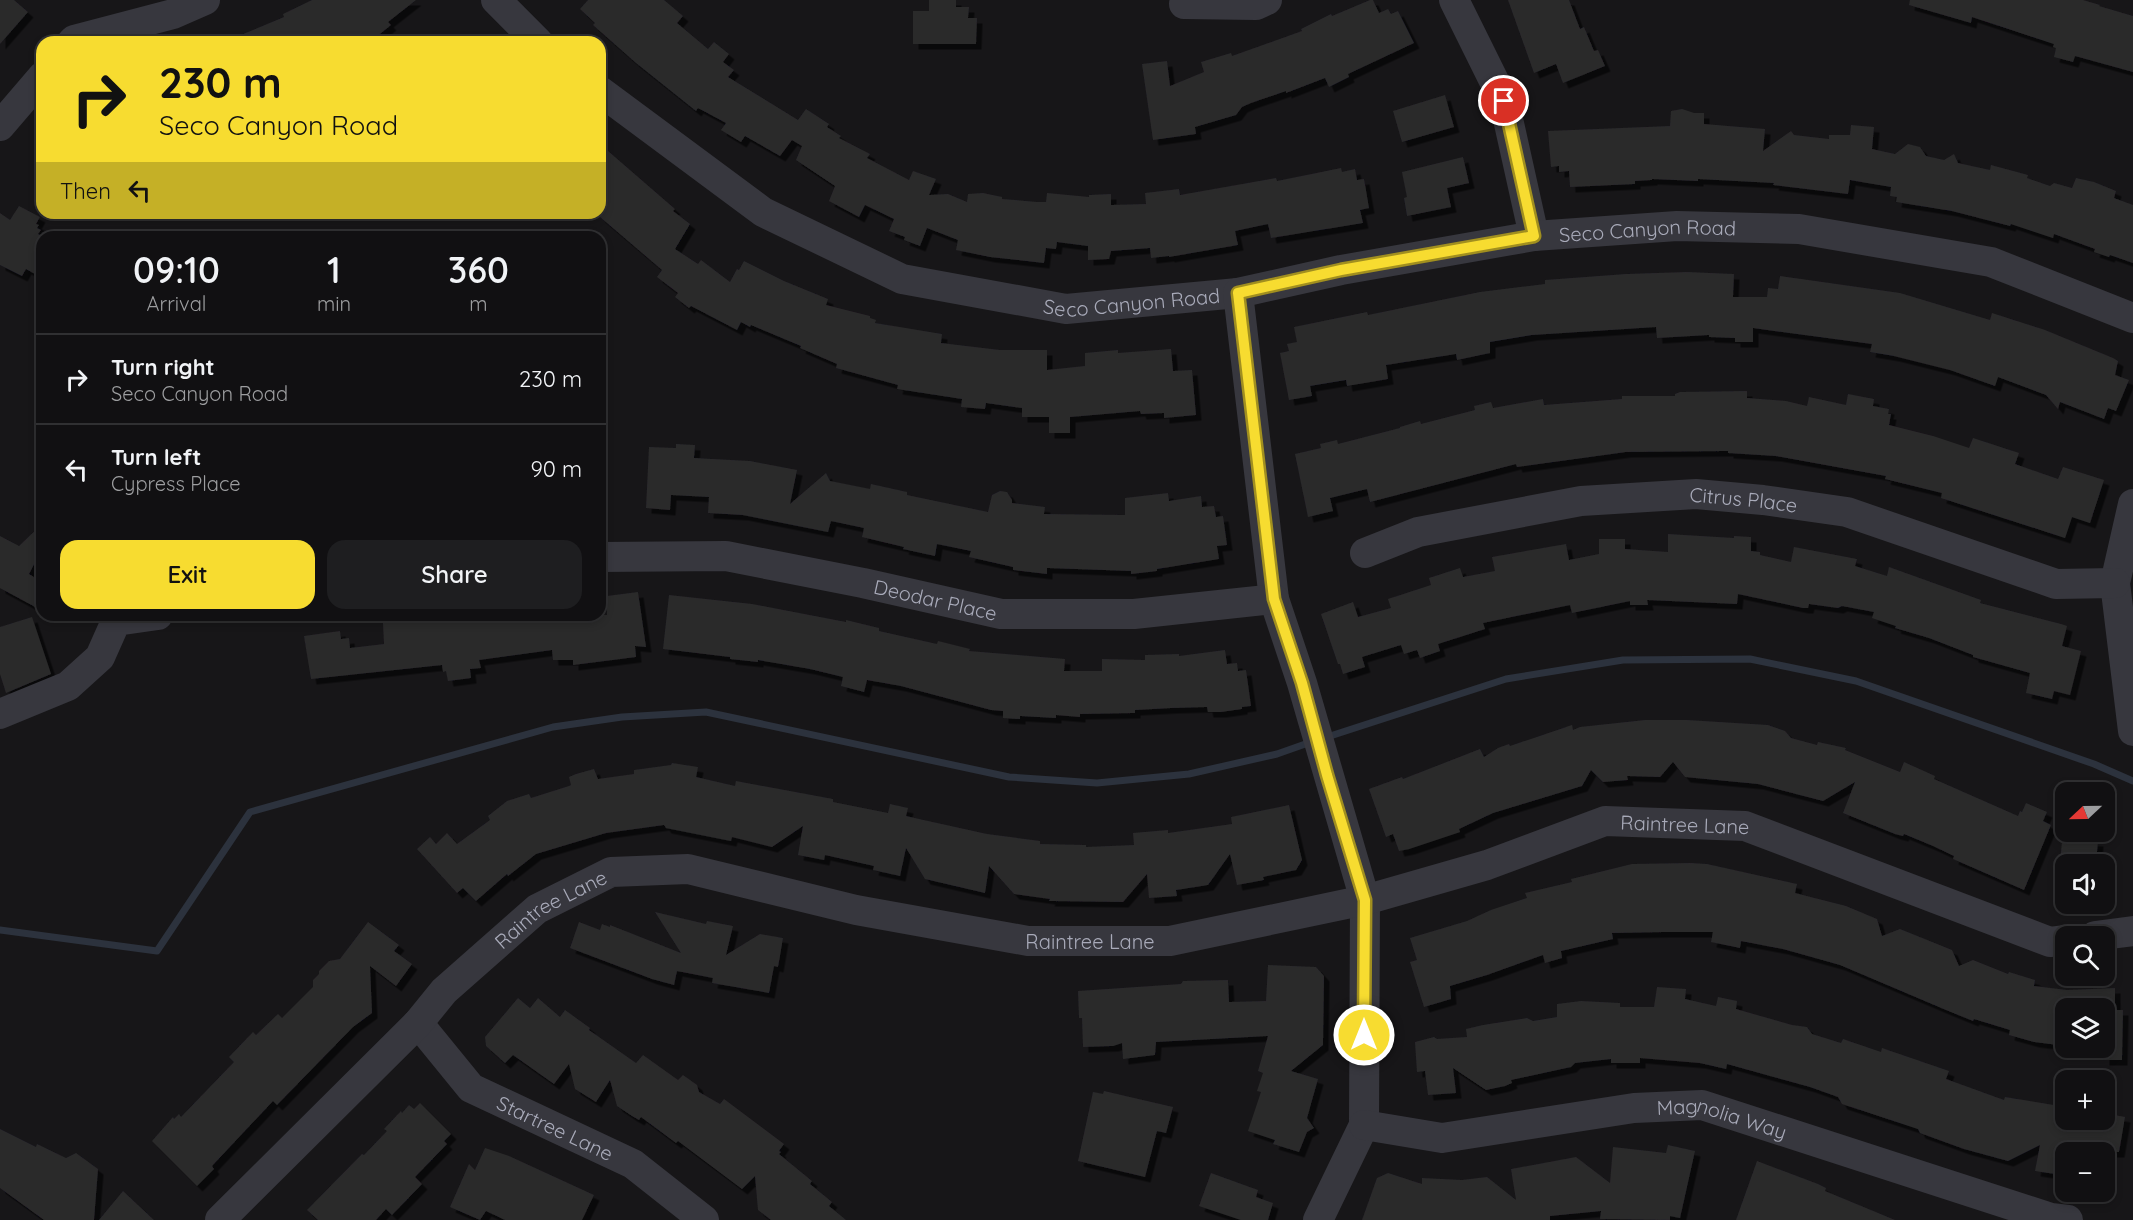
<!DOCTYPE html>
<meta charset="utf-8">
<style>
body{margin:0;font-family:Quicksand,sans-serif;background:#1e1e20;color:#f1f3f6;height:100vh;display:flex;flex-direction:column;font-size:22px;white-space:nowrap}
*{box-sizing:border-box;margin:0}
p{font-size:20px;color:#9c9d9f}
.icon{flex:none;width:33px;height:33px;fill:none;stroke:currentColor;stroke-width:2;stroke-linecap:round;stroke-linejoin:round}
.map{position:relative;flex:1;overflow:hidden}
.drawer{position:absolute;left:36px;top:231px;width:570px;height:390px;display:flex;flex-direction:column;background:#111012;border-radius:18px;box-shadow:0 3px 9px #0003,0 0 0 2px #303032}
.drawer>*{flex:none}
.banner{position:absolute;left:36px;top:36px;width:570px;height:183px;border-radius:18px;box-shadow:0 3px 9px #0003,0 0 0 2px #303032;background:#f7dc30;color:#111;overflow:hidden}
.needle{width:39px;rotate:248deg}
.controls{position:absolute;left:2055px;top:782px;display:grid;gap:12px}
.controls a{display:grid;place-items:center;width:60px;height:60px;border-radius:12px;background:#111012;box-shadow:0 3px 9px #0003,0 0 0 2px #303032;font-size:30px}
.pin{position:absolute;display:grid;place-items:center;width:51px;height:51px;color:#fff;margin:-26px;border:3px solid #fff;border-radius:50%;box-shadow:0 2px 6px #0007}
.me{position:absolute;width:66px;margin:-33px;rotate:0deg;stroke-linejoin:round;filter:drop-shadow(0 0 4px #0008)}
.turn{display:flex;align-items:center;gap:21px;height:126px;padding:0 24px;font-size:27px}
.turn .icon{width:78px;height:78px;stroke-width:2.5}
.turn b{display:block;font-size:42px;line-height:51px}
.then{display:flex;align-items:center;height:57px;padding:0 24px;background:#0003;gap:12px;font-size:22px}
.eta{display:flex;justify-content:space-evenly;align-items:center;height:102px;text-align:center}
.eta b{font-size:36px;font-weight:600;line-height:42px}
.action{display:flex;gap:12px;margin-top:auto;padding:12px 24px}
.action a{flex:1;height:69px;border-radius:18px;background:#f7dc30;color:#111;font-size:24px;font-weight:600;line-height:69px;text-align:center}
.action a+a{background:#1e1e20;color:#f1f3f6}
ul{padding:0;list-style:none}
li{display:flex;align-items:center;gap:18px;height:90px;padding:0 24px;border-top:2px solid #303032}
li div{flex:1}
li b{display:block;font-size:22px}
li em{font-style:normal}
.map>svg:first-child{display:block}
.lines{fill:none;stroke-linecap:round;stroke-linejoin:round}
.stream{stroke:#2c323d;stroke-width:7}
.building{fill:#2a292c;filter:url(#shadow)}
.minor{stroke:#37373e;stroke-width:30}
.route-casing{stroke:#a18f1f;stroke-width:15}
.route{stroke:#f7dc30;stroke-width:10}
.labels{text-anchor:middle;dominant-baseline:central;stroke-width:6;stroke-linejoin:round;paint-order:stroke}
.street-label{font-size:20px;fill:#a8aab9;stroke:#121113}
</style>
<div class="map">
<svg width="2133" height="1220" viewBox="0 0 2133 1220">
<defs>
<filter id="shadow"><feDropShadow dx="5.5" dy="5.5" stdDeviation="0" flood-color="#0009"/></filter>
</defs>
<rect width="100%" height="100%" fill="#171618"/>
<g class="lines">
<path class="stream" d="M1324,738l182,-59 117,-19 127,-1 106,22 238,83 39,17
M0,930l157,21 93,-139 303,-85 69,-10 84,-5 303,65 88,6 92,-9 88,-20 34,-12"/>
</g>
<path class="building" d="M0,0h14l14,12 -28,32z
M312,0h104l-28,22 3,3 -21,17h-146l60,-25 -1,-3z
M588,0h76l19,16 -6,7 31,26 6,-7 15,12 -6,8 11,8 -6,7 70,43 8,-11 23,15 -2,3 14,9 -2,2 31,16 -3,4 42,22 4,-9 23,8 -7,16 19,-1 19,8 1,-8 15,-1 19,4v2l35,3h9l1,-9 42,4v-2l22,-1v11l35,-1 -1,-11 34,-4 1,6 96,-17 1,3 64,-13 1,4 13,-3 2,11 7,-1 5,29 -9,2 3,13 -92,15 -3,-14 -33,7 3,14 -69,12v-1l-18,2 -1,-10 -39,3 -2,8 -21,1v-14l-31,-4 -1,7 -10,-1 -2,15 -54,-6 -34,-7 2,-10 -31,-12 -7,18 -16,-6 1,-3 -16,-6 5,-12 -29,-14 -6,12 -30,-16 6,-15 -39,-26 6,-14 -10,-6 -12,16 -35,-20 -4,6 -20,-12 5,-7 -28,-15 -2,3 -60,-48 -43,-38 2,-2 -15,-14z
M929,0h27v7h13l-1,11h9l-1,26h-63v-33h16z
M1370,0h3l6,13 9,-4 3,5 7,-3 16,32 -66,31 1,3 -20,10 -4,-9 -39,15v-2l-35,12 -9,4 -6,8 -41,12 1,7 -43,6 -11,-76 25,-3 3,25 34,-14 -3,-10 30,-9 1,3 70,-25 -1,-2 30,-15 1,2z
M1508,0h61l11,29 4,-2 10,24 4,-1 7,16 -42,17 -7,-19 -22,9z
M1910,0h173l17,5 -1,1 34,10v56l-58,-16 -2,6 -19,-5 2,-9 -3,-1 1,-3 -82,-27 -1,6 -62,-18z
M1445,95l9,32 -52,15 -9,-31z
M1682,109l12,4h10v11l61,5 -2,22 28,-20 3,4 35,4v-4h21l1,-10 23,2 -2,22 23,5 13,-10 12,3 6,9 18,4 10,-6 4,9 32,7 1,-5 37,10 -1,3 23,8 4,-3 18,5 4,-10 18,4 22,9 -2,7 19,7v58l-23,-8 -1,2 -15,-5 1,-3 -41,-15 -1,4 -42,-14 -1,2 -58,-15 -56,-9 1,-5 -7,-1 1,-9 -41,-7 -2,14 -75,-9 1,-2 -76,-4v2l-46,-2v1l-17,1v3l-65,3 -1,-16 -10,1v-6l-8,1 -3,-36 122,-5 1,-15z
M600,144l75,65 -2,2 17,13 -15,25 23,15 3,-4 29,22 7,-13 2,1 5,-9 40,20 44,18 -2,6 44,11v2l6,2 -1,3 67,11 -1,9 59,7h47v20l38,-4v-13l33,-3v3l53,-4 2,22 19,-1 4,45 -32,3v-5l-23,1 -1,-3 -70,6v16h-21v-16h-27v-9l-36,-5 -1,6 -24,-2 1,-8 -65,-10 1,-4 -62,-17 1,-4 -37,-16 1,-2 -50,-21 -1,2 -9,-5 -4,8 -46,-24 -2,2 -14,-11 3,-4 -21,-16 5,-7 -62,-53z
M1463,157l6,26 -22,5 4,19 -44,9 -3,-18 3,-1 -5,-25z
M19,206l21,11 -4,7 3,1 -2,3 4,2 -3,4 4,2v42l-16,-9 -4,7 -22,-11v-52l10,7z
M1687,272l47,2 -1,23h34l1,-9 10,1 2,-13 120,17 90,27 2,-7 53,17 68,28 5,3 -3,14 14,5 -13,31 -8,-3 -4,11 -44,-17 -2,7 -12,-14 -48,-18 -3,9 -45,-16 -56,-14 -24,-4 2,-8 -119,-16v14h-18v-4l-26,-1v-2l-52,3 -1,-11 -124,8 -42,7v11l-33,7 -1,-6 -70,11 2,14 -41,7 -1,-6 -36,6 2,10 -23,4 -9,-47 9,-2 -2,-7 10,-2 -3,-15 73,-15 1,3 112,-23 65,-8v-4l81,-6z
M1747,391v7l39,3 21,5 2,-9 37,8 2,-11 26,5 -1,7 16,3 -1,5h3l-2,11 44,11 36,12 4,-10 46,15 -4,11 43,15 5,-12 41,13 -14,43 -18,-6 -7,21 -124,-40 1,-5 -57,-14 1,-3 -110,-20 -48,-3v-2l-102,1 -109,15 -1,-3 -146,38 -3,-13 -37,9 3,13 -25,6 -13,-63 26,-6 -1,-4 17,-4 1,4 62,-16v-1l20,-6 1,3 54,-14 -1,-4 17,-4 2,6 50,-9 1,6 78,-6v-3h53v-2l5,-2z
M676,444l19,1 -1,13 56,3 47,9 -7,34 36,-31 4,8 40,8 1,-5 36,8v3l81,17 4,-17 8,-4 7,1 5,8v3l33,4 -1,7 81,1v-17l43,-5 1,8 32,-5 1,11 12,-1 2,11 7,-1 4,29 -10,1 2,13 -62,10v2l-26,3v-3l-84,-3v6l-34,-4v-3l-44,-10 2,-6 -34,-7 -2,12 -32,-7 1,-2 -42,-10 2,-9 -33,-7 -3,11 -85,-17 -35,-2 1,-16 -38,-2 -1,15 -24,-2 3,-61 27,1z
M42,524v25l-13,25 13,8v16l-5,10 -37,-20v-52l19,10z
M1668,534l66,4v-2l17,1v14l9,1v3l31,7 3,-15 63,12 -2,7 32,10 2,-9 92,33 -1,3 81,21 6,2 -5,20 19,5 -11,44 -16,-4 -2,8 -26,-6 4,-20 -57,-16v-2l-44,-17 -34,-10 1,-2 -24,-8 2,-6 -32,-6 -4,2 -29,-4 -1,4h-5l-65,-14 -1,10 -90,-4 1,5h-18v-4l-58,12 -2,-8 -87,18 2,6 -47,15 2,7 -20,7 -3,-8 -13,4 -3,-9 -39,12 3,10 -22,7 -3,-10h-2l-17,-50 32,-12 5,15 33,-9 -3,-9 43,-14 -2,-7 31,-10 3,9 32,-6 -3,-14 74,-13 3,16 30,-6v-15h26v10l43,3z
M638,592l8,55 -11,-1 1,11 -63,8v-5h-20l-1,-10 -73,10 2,8 -11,1 1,9 -23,3 -2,-10 -3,1 -1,-7 -131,14 -7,-43 36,-5 1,8 8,-1 1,10 34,-4 -1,-21 23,-3 1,3 46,-8h154v-19z
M669,595l83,9 94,18v-2l33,8v3l58,13 1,-3 32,8 -1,2 96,8 -1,12h38v-12l43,1v-5l34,-1v2l46,-6 2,14 10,-1 1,8 8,-1 5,36 -9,1v2l-21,3h-13l-1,-5 -35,1 -37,2v3l-55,1v3l-24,-2v3l-36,-2v3l-17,-1v-7l-12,-1 -90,-24 -34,-6 -3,12 -23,-6 2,-9 -33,-8 -52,-9v2l-28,-3v-2l-67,-8z
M32,617l19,57 -45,19 -6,-19v-47z
M1645,720h42l81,5 17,6 6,7 26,7 1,-3 28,6 -1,2 55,22 4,-10 31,14 -1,3 84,37 2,-5 2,1 4,-9 21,9 -4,9 8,4 -27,65 -71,-31 1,-3 -21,-10 -29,-12 -1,2 -8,-2 -52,-21 12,-31 -32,19 -65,-17 -73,-7 -12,-15 -13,15 -33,-1 1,4 -25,2 -12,-12 -9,16 -89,27 -34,16 1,3 -51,17 -10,2 -6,-17 -7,3 -17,-48 33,-12 1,2 77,-30 4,8 14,-9 11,-4 1,2 62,-21 1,5 7,-3z
M672,763l26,4 -2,10 39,9 1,-5 97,18v3l55,11 2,-9 18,4 -2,8 13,3 68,15 53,7v3l46,1v2l48,-2 -1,-12 35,-3v3l64,-9 -1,-7 58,-12 13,55 -6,10 -33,7 1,3 -27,5 -7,-31 -22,31 -32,5 1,6 -28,2 -2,-24 -24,28 -74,-1 1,-2 -36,-5 -25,-28 -4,27 -60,-14 -19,-31 -6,28 -27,-6 1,-4 -49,-11 -1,5 -26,-5 5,-29 -31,21 -40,-10 -1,4 -65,-13 -2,-3 -58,8 -70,21 -28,22 -1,-2 -31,27 -13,-13 -6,5 -40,-44 13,-12 6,7 11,-11 10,11 33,-24 -2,-4 19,-15 22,-7 2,4 38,-12 2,-1 -2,-8 7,-3 18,-5 4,10 36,-5v-4l37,-5z
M2081,840l17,1 -2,23h-36l2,-23 14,1z
M1691,863l16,1 90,20 -2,9 51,13 31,13 5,17 18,-7 52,21 7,16 14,-6 35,14 1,-2 26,8 -1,6 33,4 48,-2v20h-49v38l-32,-4 -25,-7 1,-5 -36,-11 -1,2 -27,-11 -106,-45 -57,-16 -42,-8 -1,7 -29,-6 2,-10h-47l-54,1 1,6 -52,12 1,7 -17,5 -2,-8 -56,20 -37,11 1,13 -27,8 -14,-45 7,-2 -7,-22 57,-17 24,-11 36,-12 -2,-5 47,-11 -1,-3 61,-15z
M655,912l51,12 1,-3 26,5 -7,29 34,-21 23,4 -5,29 -4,-1 -5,27 -57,-10 1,-5 -36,-7 -3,14 -22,-6 -82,-31 9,-26 21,8 2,-6 8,3v-2l71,28z
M368,922l31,23 -5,6 18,13 -16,22 -26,-20 2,47 -19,14 -76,78 -4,-4 -61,65 2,3 -17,17 -45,-45 21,-24 1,2 5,-5 2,3 53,-55 -5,-5 24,-25 3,3 22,-21 4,4 31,-31v-7l6,-6v-3l10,-10 11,-2z
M1268,965l48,2 8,9 -1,69 -32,26 27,8 -11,39 7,10 -7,4 -8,20 -26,-8 2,-4 -27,-9 13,-39 -4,-1 6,-18 -5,-2 10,-35 -112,6 -1,13 -32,4 -1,-16 -9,3 -30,1 -1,-29h-3l-1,-27 103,-7 2,-3 45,-1 1,22 37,-1z
M1657,987l29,2 -1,10 31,7 2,-9 19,4 -1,8 56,16 15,2 5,7 29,9 2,-4 38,13 1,-4 67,23 -3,8 58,21 1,-3 61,10v12h38v-6l21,4 -6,35h-53l-4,23 -27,-4 5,-26 -32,16 -44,-12 -44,-16 -2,-4 -76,-25 -4,-7 -28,-10 -83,-23 -1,5 -26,-6 -60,-5v5h-29v-4l-36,4 -4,4 -60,13 1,3 -7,3 -19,4 -33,-22 3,25 -28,2 -3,-24 -8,1 -2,-30 19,-5 3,2 30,-2 -1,-8 17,-4 44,-7 6,3 24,-4v-13l24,-3 39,2v4h34z
M518,998l12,10 8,-10 22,19 5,-7 25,18 -1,2 47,33 7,-8 35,25 5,-5 14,10 2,7 21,12 4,-5 60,45 -5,7 2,1 -2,2 33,27 -2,3 22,18 -3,4 17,14h-75l-13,-10 -3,-34 -13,13 -64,-48 -2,2 -35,-26 -2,3 -7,-4 -15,-10 -7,-26 -14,22 -21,-13 -6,-25 -15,20 -41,-29 -8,8 -19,-17 -1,-9z
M2104,1010h19l-1,50h-18z
M1104,1091l69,16 -7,26 -9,-2 -12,46 -67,-16 15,-69 10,2z
M420,1103l31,31 -7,7 3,3 -32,33 7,7 -30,31 -6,-6 -10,11h-58l-11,-10 55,-56 2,1 23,-24 -3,-2 17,-18 1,2 7,-8 5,4z
M0,1129l36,18 1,-3 29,14 10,-5 22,16 -4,51h-50l-44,-32z
M1668,1145l27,6 -15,67 -10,-2v4l-70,-1 1,-8 -51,5v4h-188l15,-42 11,-5 34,11v-6l40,2 25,-3 29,23 -5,-31 65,-12 34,26 3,-36 53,6z
M485,1148l24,8 85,39 -12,25h-77l-19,-9 -6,9 -30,-13 19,-43 6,6z
M1757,1161l61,23 8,4 -1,3 70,29h-159z
M1211,1173l47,17 -2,7 17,6 -5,17h-27l-42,-14z
M123,1191l31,29h-55z"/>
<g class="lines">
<g class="minor">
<path d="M496,0l42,42"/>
<path d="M1454,0l50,101 30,135"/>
<path d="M1184,4l72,1 11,-5"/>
<path d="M72,42l2,-2 99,-26 32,-14"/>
<path id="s1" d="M600,91l163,121 139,67 164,30 172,-16 103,-23 193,-34 143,-10 122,3 192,33 142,56"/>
<path d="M0,126l42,-49"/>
<path d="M1238,293l36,306 28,84 63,217 -1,225 -46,95"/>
<path d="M2133,504l-18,79 18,148"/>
<path id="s2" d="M1365,553l53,-21 163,-31 115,-7 67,6 84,12 209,72 59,-1"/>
<path id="s3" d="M600,557l126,-1 137,27 138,31h133l140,-15"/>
<path d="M0,714l68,-28 32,-29 16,-36 42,-6"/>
<path d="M2095,936l38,-5"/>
<path id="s4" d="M418,1023l53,65 162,76 71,56"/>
<path id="s5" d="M1364,1125l78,13 192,-30 68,-3 349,113 17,2"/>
<path id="s6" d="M220,1220l198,-197 26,-32 93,-82 74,-37 77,-3 168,41 172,31h142l195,-41 122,-35 118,-44 140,5 305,116 16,-2"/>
</g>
</g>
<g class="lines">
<defs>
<path id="route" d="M1364,1035l1,-135 -38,-125 -25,-92 -28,-84 -36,-306 103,-23 193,-34 -30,-135"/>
</defs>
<use href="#route" class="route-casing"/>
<use href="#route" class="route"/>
</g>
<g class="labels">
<g class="street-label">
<text stroke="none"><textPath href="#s1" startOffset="1112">Seco Canyon Road</textPath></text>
<text stroke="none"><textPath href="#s1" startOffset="590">Seco Canyon Road</textPath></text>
<text stroke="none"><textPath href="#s2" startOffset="386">Citrus Place</textPath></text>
<text stroke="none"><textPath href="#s3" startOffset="340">Deodar Place</textPath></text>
<text stroke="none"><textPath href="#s6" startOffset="1626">Raintree Lane</textPath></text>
<text stroke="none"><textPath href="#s6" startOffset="456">Raintree Lane</textPath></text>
<text stroke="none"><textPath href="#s6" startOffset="1014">Raintree Lane</textPath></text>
<text stroke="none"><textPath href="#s5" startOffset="363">Magnolia Way</textPath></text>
<text stroke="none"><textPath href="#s4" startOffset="177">Startree Lane</textPath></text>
</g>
</g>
</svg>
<div class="controls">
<a><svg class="needle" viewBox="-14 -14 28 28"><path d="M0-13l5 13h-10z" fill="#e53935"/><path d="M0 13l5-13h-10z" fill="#9c9d9f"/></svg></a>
<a><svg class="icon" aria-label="sound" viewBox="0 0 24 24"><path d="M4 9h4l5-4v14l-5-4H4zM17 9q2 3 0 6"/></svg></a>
<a><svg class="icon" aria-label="search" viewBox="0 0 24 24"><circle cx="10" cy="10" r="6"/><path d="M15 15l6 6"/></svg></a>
<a><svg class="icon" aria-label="layers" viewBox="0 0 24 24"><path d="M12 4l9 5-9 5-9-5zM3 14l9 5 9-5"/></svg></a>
<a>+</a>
<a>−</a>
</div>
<div class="pin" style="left:1504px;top:101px;background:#d93025"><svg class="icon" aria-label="arrive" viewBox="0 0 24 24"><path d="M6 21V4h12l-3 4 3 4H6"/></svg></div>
<svg class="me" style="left:1364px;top:1035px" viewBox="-20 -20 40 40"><circle r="17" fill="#f7dc30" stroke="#fff" stroke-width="3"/><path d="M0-11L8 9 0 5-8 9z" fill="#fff"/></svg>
<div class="banner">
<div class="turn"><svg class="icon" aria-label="right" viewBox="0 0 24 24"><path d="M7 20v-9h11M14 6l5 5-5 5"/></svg><div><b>230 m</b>Seco Canyon Road</div></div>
<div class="then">Then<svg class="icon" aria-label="left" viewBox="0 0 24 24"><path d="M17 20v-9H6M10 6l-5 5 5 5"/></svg></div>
</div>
<section class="drawer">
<div class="eta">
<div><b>09:10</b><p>Arrival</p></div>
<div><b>1</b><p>min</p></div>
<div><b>360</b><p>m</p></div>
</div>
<ul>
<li><svg class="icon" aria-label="right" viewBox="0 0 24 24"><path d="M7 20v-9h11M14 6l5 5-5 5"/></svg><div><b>Turn right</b><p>Seco Canyon Road</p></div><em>230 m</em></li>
<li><svg class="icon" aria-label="left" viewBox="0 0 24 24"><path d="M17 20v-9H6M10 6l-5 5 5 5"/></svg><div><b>Turn left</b><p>Cypress Place</p></div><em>90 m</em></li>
</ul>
<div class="action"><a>Exit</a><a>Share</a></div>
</section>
</div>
